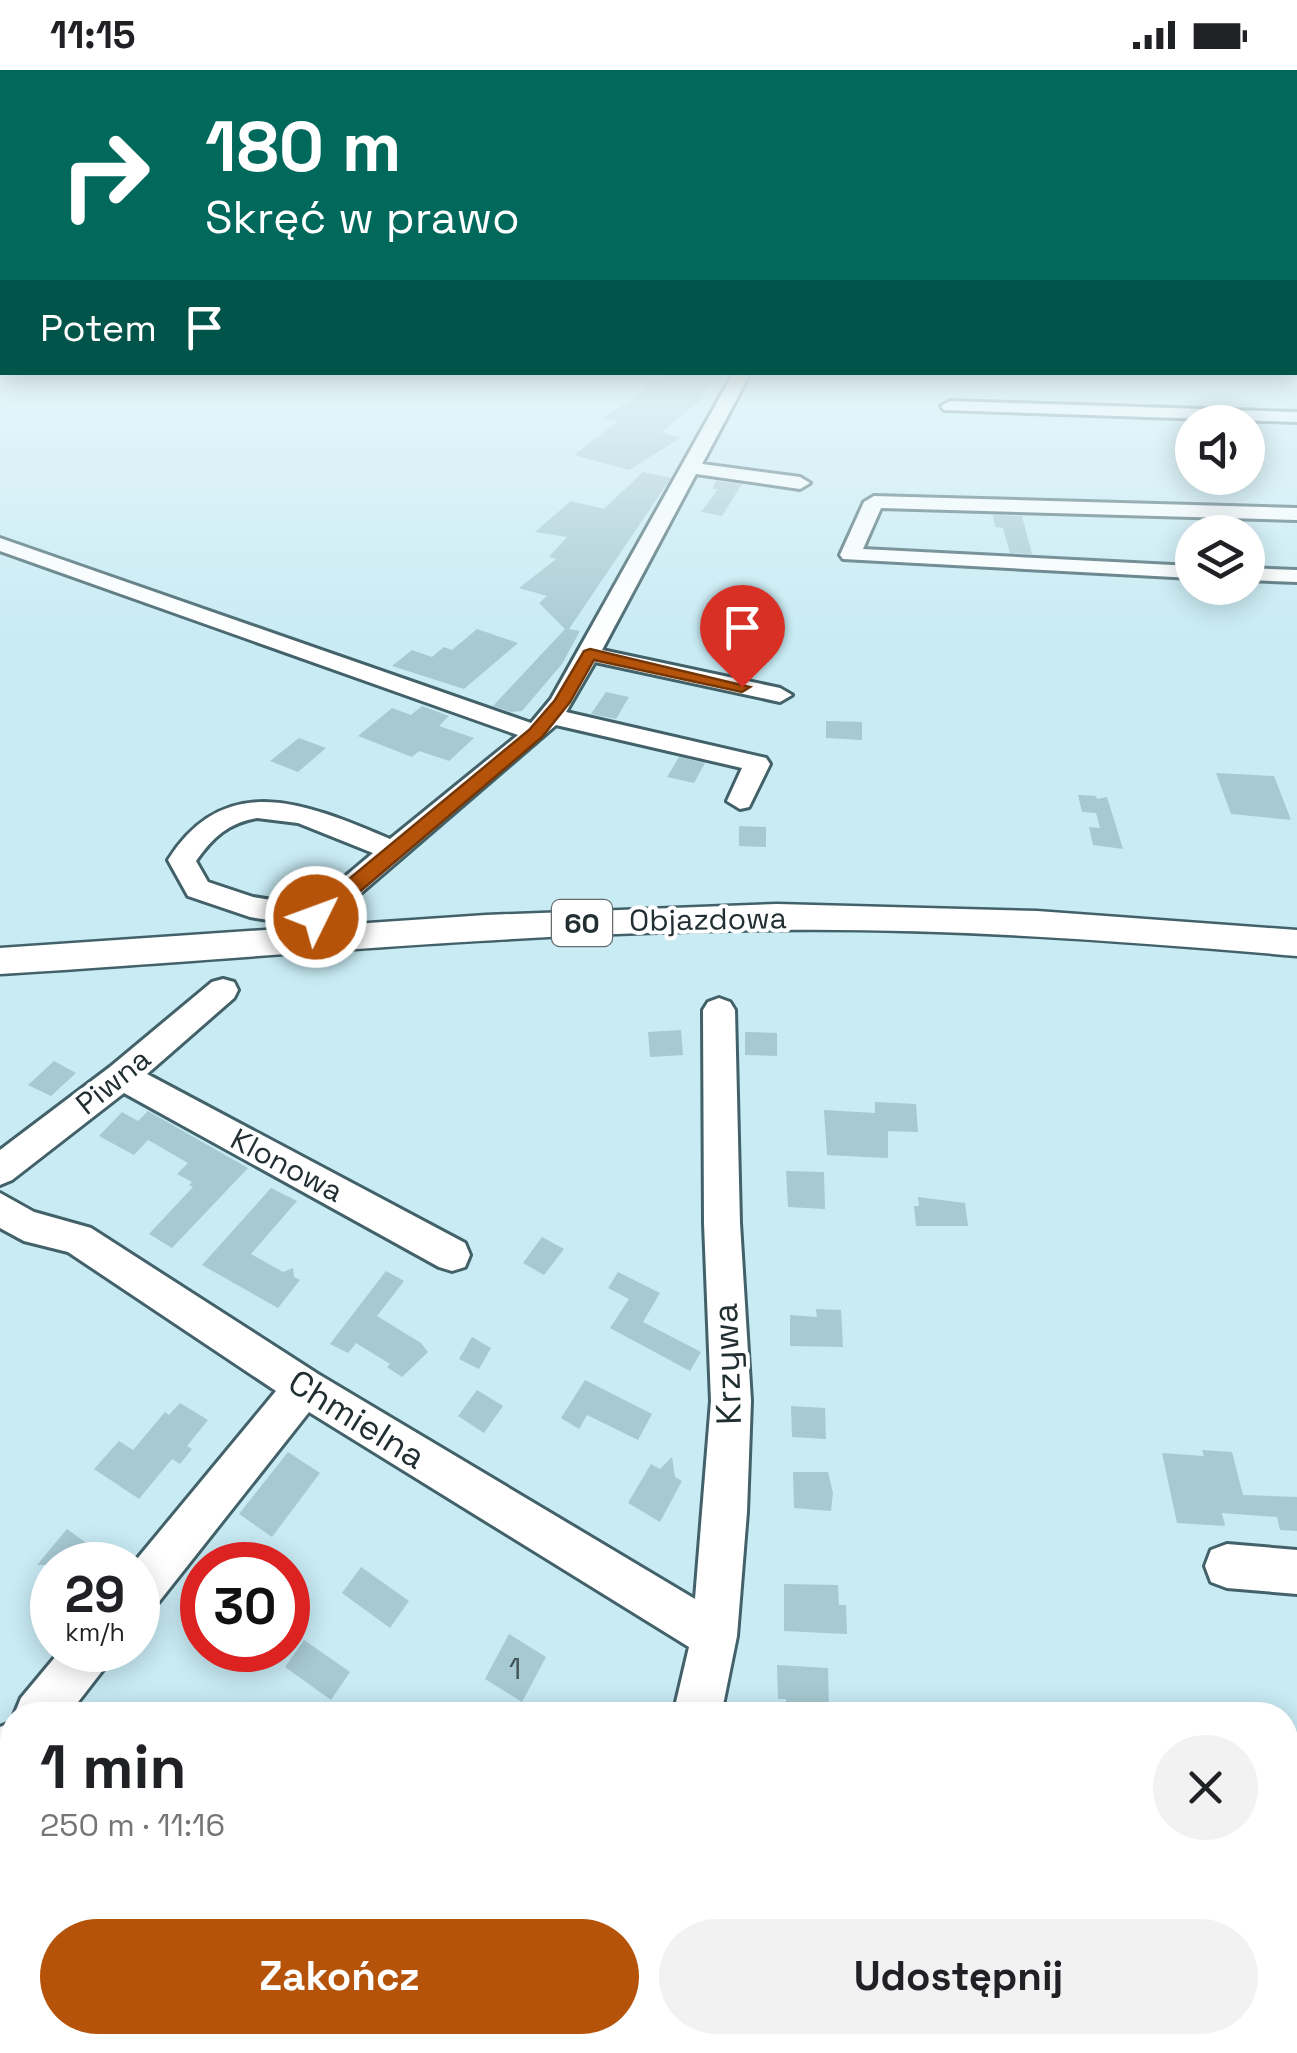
<!DOCTYPE html>
<html lang="pl">
<meta charset="utf-8">
<style>
body{margin:0;font-family:"Space Grotesk",sans-serif;background:#f2f2f2;color:#202124;height:100vh;display:flex;flex-direction:column;font-size:38px;white-space:nowrap}
*{box-sizing:border-box;margin:0}
p{font-size:32px;color:#757577}
.icon{flex:none;width:55px;height:55px;fill:none;stroke:currentColor;stroke-width:2;stroke-linecap:round;stroke-linejoin:round}
.map{position:relative;flex:1;overflow:hidden}
.side{position:absolute;left:0px;top:1632px;width:1298px;height:352px;display:flex;flex-direction:column;background:#fff;border-radius:40px 40px 0 0;box-shadow:0 5px 25px #0003}
.side>*{flex:none}
.banner{position:absolute;left:0px;top:0px;width:1298px;height:305px;box-shadow:0 5px 25px #0003;background:#00695c;color:#fff;overflow:hidden}
.tools{position:absolute;left:1175px;top:335px;display:grid;gap:20px}
.tools a{display:grid;place-items:center;width:90px;height:90px;border-radius:50%;background:#fff;box-shadow:0 5px 25px #0003;font-size:50px}
.speed{position:absolute;left:30px;top:1472px;display:flex;gap:20px;font-size:50px;font-weight:700;text-align:center}
.speed>*{display:grid;place-content:center;width:130px;height:130px;border-radius:50%;background:#fff;box-shadow:0 5px 25px #0003;line-height:1}
.speed small{font-size:25px;font-weight:400}
.speed .limit{border:15px solid #d22;background:#fff;color:#111}
.pin{position:absolute;display:grid;place-items:center;width:85px;height:85px;color:#fff;margin:-102px -42px;border-radius:50% 50% 50% 0;rotate:-45deg;box-shadow:0 0 10px #0007}
.pin .icon{rotate:45deg}
.me{position:absolute;width:110px;margin:-55px;rotate:48deg;stroke-linejoin:round;filter:drop-shadow(0 0 8px #0008)}
.turn{display:flex;align-items:center;gap:35px;height:210px;padding:0 40px;font-size:45px}
.turn .icon{width:130px;height:130px;stroke-width:2.5}
.turn b{display:block;font-size:70px;line-height:85px}
.then{display:flex;align-items:center;height:95px;padding:0 40px;background:#0003;gap:20px;font-size:38px}
.round{display:grid;place-items:center;flex:none;width:105px;height:105px;border-radius:52px;background:#f2f2f2}
.summary{display:flex;align-items:center;justify-content:space-between;height:170px;padding:0 40px}
h1{font-size:60px;font-weight:800;line-height:75px}
.primary-button{display:flex;gap:20px;margin-top:auto;padding:20px 40px}
.primary-button a{flex:1;height:115px;border-radius:60px;background:#b45309;color:#fff;font-size:40px;font-weight:800;line-height:115px;text-align:center}
.primary-button a+a{background:#f2f2f2;color:#202124}
.status{display:flex;justify-content:space-between;align-items:center;height:70px;padding:0 50px;background:#fff;direction:ltr}
.status svg{height:28px;fill:currentColor}
.map>svg:first-child{display:block}
.building{fill:#a7c9d2}
.lines{fill:none;stroke-linecap:round;stroke-linejoin:round}
.minor-casing{stroke:#426169;stroke-width:6}
.major-casing{stroke:#426169;stroke-width:5}
.minor{fill:#fff;fill-rule:evenodd}
.major{fill:#fff;fill-rule:evenodd}
.route{fill:#b45309;stroke:#753606;stroke-width:2.5}
.labels{text-anchor:middle;dominant-baseline:central;stroke-width:8;stroke-linejoin:round;paint-order:stroke}
.shield{fill:#fff;stroke:#646d70;stroke-width:2.5}
.shield-label{font-size:28px;font-weight:bold;fill:#212e32}
.street-label{font-size:30px;fill:#212e32;stroke:#fff}
.near-number-label{font-size:30px;fill:#42555a}
.near-street-label{font-size:35px;fill:#212e32;stroke:#fff}
</style>
<div class="status"><b>11:15</b><svg viewBox="0 0 49 12"><path d="M0 12V9h3v3zM5 12V6h3v6zM10 12V3h3v9zM15 12V0h3v12zM26 1h20v11H26zM47 4h2v5h-2z"/></svg></div>
<div class="map">
<svg width="1297" height="1983" viewBox="0 0 1297 1983">
<rect width="100%" height="100%" fill="#c8ebf4"/>
<path class="building" d="M666,302h57l-23,23 6,1 -44,36 18,6 -51,32 -55,-15 44,-33 -16,-4 46,-28 -5,-1z
M643,402l28,6 -102,151 11,2 -18,33 -40,47 -11,1 -18,-6 72,-77 -26,-26 8,-7 -28,-8 37,-29 -7,-2 18,-20 -32,-5 36,-31 33,8z
M716,411l26,3 -20,32 -21,-4 17,-23h-6z
M993,445l29,1 10,38 -22,-1 -7,-25 -8,-1z
M477,559l41,14 -54,46 -72,-23 20,-16 20,7 12,-10 8,3z
M606,622l23,5 -13,22 -25,-5z
M422,636l27,10 -10,10 35,12 -25,23 -30,-10 -7,6 -54,-21 34,-28 19,7z
M826,651l36,1v18l-36,-2z
M299,668l27,10 -28,24 -28,-11z
M679,687l26,6 -11,20 -27,-6z
M1216,703l58,3 17,44 -60,-6z
M1078,725l18,1 1,3 10,-2 16,52 -30,-4 -4,-18 11,1 -4,-15 -14,-1z
M739,756l27,1v20l-27,-1z
M681,960l2,25 -33,2 -2,-25z
M745,962l32,1v23l-32,-1z
M54,991l22,12 -25,23 -23,-11z
M875,1032l41,2 2,28 -30,-1v27l-61,-3 -3,-45 51,3z
M148,1041l100,57 -76,80 -23,-14 44,-47 -4,-2 3,-3 -15,-8 11,-11 -40,-23 -14,15 -35,-19 23,-24 16,9z
M786,1101l38,1 1,37 -37,-2z
M271,1118l26,13 -46,53 32,18 10,-4 1,9 6,3 -22,28 -76,-43z
M918,1127l47,6 3,23h-52l-2,-20h5z
M542,1167l22,12 -20,26 -21,-12z
M386,1201l18,10 -27,35 44,27 7,9 -26,25 -15,-10 3,-3 -34,-21 -8,10 -18,-9z
M618,1202l42,21 -17,29 58,30 -11,19 -80,-43 19,-29 -21,-11z
M816,1239l25,1 2,37 -53,-1v-31l27,2z
M472,1267l19,11 -12,21 -20,-10z
M585,1310l67,34 -14,26 -51,-25 -8,14 -18,-11z
M477,1320l26,16 -19,27 -26,-17z
M180,1333l28,17 -21,26 5,3 -12,15 -8,-5 -33,40 -45,-30 25,-28 14,9 32,-38 4,3z
M791,1336l34,2 1,31 -34,-2z
M1202,1380l30,2 11,43 54,2v34l-17,-1 -3,-13 -55,-4 3,13 -48,-3 -15,-70 42,3z
M288,1382l32,21 -48,64 -33,-23z
M672,1387l3,20 7,4 -22,41 -32,-19 23,-39 9,5z
M793,1402h35l5,21 -2,18 -37,-3z
M67,1459l50,36h-80z
M361,1497l48,34 -19,27 -48,-35z
M784,1514l54,1 1,20h7l1,29 -63,-3z
M509,1564l37,23 -24,45 -37,-23z
M304,1570l46,32 -19,28 -46,-33z
M777,1595l51,3 1,47h-43v-16h-8z"/>
<g class="lines">
<defs>
<path id="minor" d="M734,302h17l-49,92 98,13 10,6 -10,6 -104,-15 -94,176 178,38 12,7 -12,7 -185,-40 -29,50 200,46 4,6 -21,43 -9,2 -13,-8 15,-33 -186,-43 -223,192 -14,31 -11,4 -11,-4 -4,-7 7,-16 -50,-8 -62,-21 -20,-36c58,-92 141,-55 222,-21l128,-104 -518,-184v-13l531,185 20,-24zM257,748l41,5 75,30 -63,53 -57,-9 -45,-15 -12,-21c17,-24 32,-38 61,-43z
M950,331l347,11v10l-353,-12 -3,-4z
M874,426l423,12v12l-416,-12 -18,41 329,17v12l-349,-19 -3,-4 24,-53z
M1248,498l49,2v12l-49,-2z
M223,909l11,3 4,8 -4,8 -87,76 318,169 5,12 -5,12 -13,4 -13,-4 -315,-174 -112,87 -12,5v-35l110,-83 102,-85z
M719,928l11,4 5,8 5,213 11,178 -4,111 -10,124 -16,79h-48l16,-68 -380,-235 -155,196 -16,6v-49h-6l144,-174 -208,-139 -44,-11 -24,-13v-35l34,19 57,16 227,146 377,225 16,-198 -7,-178 -1,-213 5,-8z
M1227,1474l70,6v44l-70,-6 -16,-6 -6,-16 6,-16z
M61,1580h52l-7,16 -38,49h-54l7,-17z
M12,1652v58l-12,5v-58z
M139,1972h57l-4,11h-58z
M545,1972h55l-3,11h-56z"/>
<path id="major" d="M777,834l260,7 260,19v26c-173,-15 -346,-28 -520,-26 -260,2 -518,28 -777,44v-26l486,-33z"/>
</defs>
<use href="#minor" class="minor-casing"/>
<use href="#major" class="major-casing"/>
<use href="#minor" class="minor"/>
<use href="#major" class="major"/>
</g>
<linearGradient id="sky" x2="0" y2="1"><stop stop-color="#66b4dd"/><stop offset="0.52" stop-color="#e6f6fa"/><stop offset="1" stop-color="#e6f6fa" stop-opacity="0"/></linearGradient>
<rect width="1297" height="577" fill="url(#sky)"/>
<path class="route" d="M590,579l160,38 -8,5 -148,-32 -24,42 -28,35 -218,185h-15v-10l220,-182 26,-30 29,-49z"/>
<g class="labels">
<rect class="shield" x="552" y="830" width="60" height="46" rx="8"/>
<g class="shield-label">
<text x="582" y="853">60</text>
</g>
<g class="street-label">
<text transform="translate(708 849) rotate(-1)">Objazdowa</text>
<text transform="translate(113 1011) rotate(-39)">Piwna</text>
<text transform="translate(287 1095) rotate(28)">Klonowa</text>
</g>
<g class="near-number-label">
<text x="515" y="1598">1</text>
</g>
<g class="near-street-label">
<text transform="translate(727 1294) rotate(-92)">Krzywa</text>
<text transform="translate(357 1349) rotate(32)">Chmielna</text>
</g>
</g>
</svg>
<div class="tools">
<a><svg class="icon" aria-label="sound" viewBox="0 0 24 24"><path d="M4 9h4l5-4v14l-5-4H4zM17 9q2 3 0 6"/></svg></a>
<a><svg class="icon" aria-label="layers" viewBox="0 0 24 24"><path d="M12 4l9 5-9 5-9-5zM3 14l9 5 9-5"/></svg></a>
</div>
<div class="speed"><div>29<small>km/h</small></div><div class="limit">30</div></div>
<div class="pin" style="left:742px;top:617px;background:#d93025"><svg class="icon" aria-label="arrive" viewBox="0 0 24 24"><path d="M6 21V4h12l-3 4 3 4H6"/></svg></div>
<svg class="me" style="left:316px;top:847px" viewBox="-20 -20 40 40"><circle r="17" fill="#b45309" stroke="#fff" stroke-width="3"/><path d="M0-11L8 9 0 5-8 9z" fill="#fff"/></svg>
<div class="banner">
<div class="turn"><svg class="icon" aria-label="right" viewBox="0 0 24 24"><path d="M7 20v-9h11M14 6l5 5-5 5"/></svg><div><b>180 m</b>Skręć w prawo</div></div>
<div class="then">Potem<svg class="icon" aria-label="arrive" viewBox="0 0 24 24"><path d="M6 21V4h12l-3 4 3 4H6"/></svg></div>
</div>
<section class="side">
<div class="summary"><div><h1>1 min</h1><p>250 m · 11:16</p></div><a class="round"><svg class="icon" aria-label="close" viewBox="0 0 24 24"><path d="M6 6l12 12M18 6L6 18"/></svg></a></div>
<div class="primary-button"><a>Zakończ</a><a>Udostępnij</a></div>
</section>
</div>
